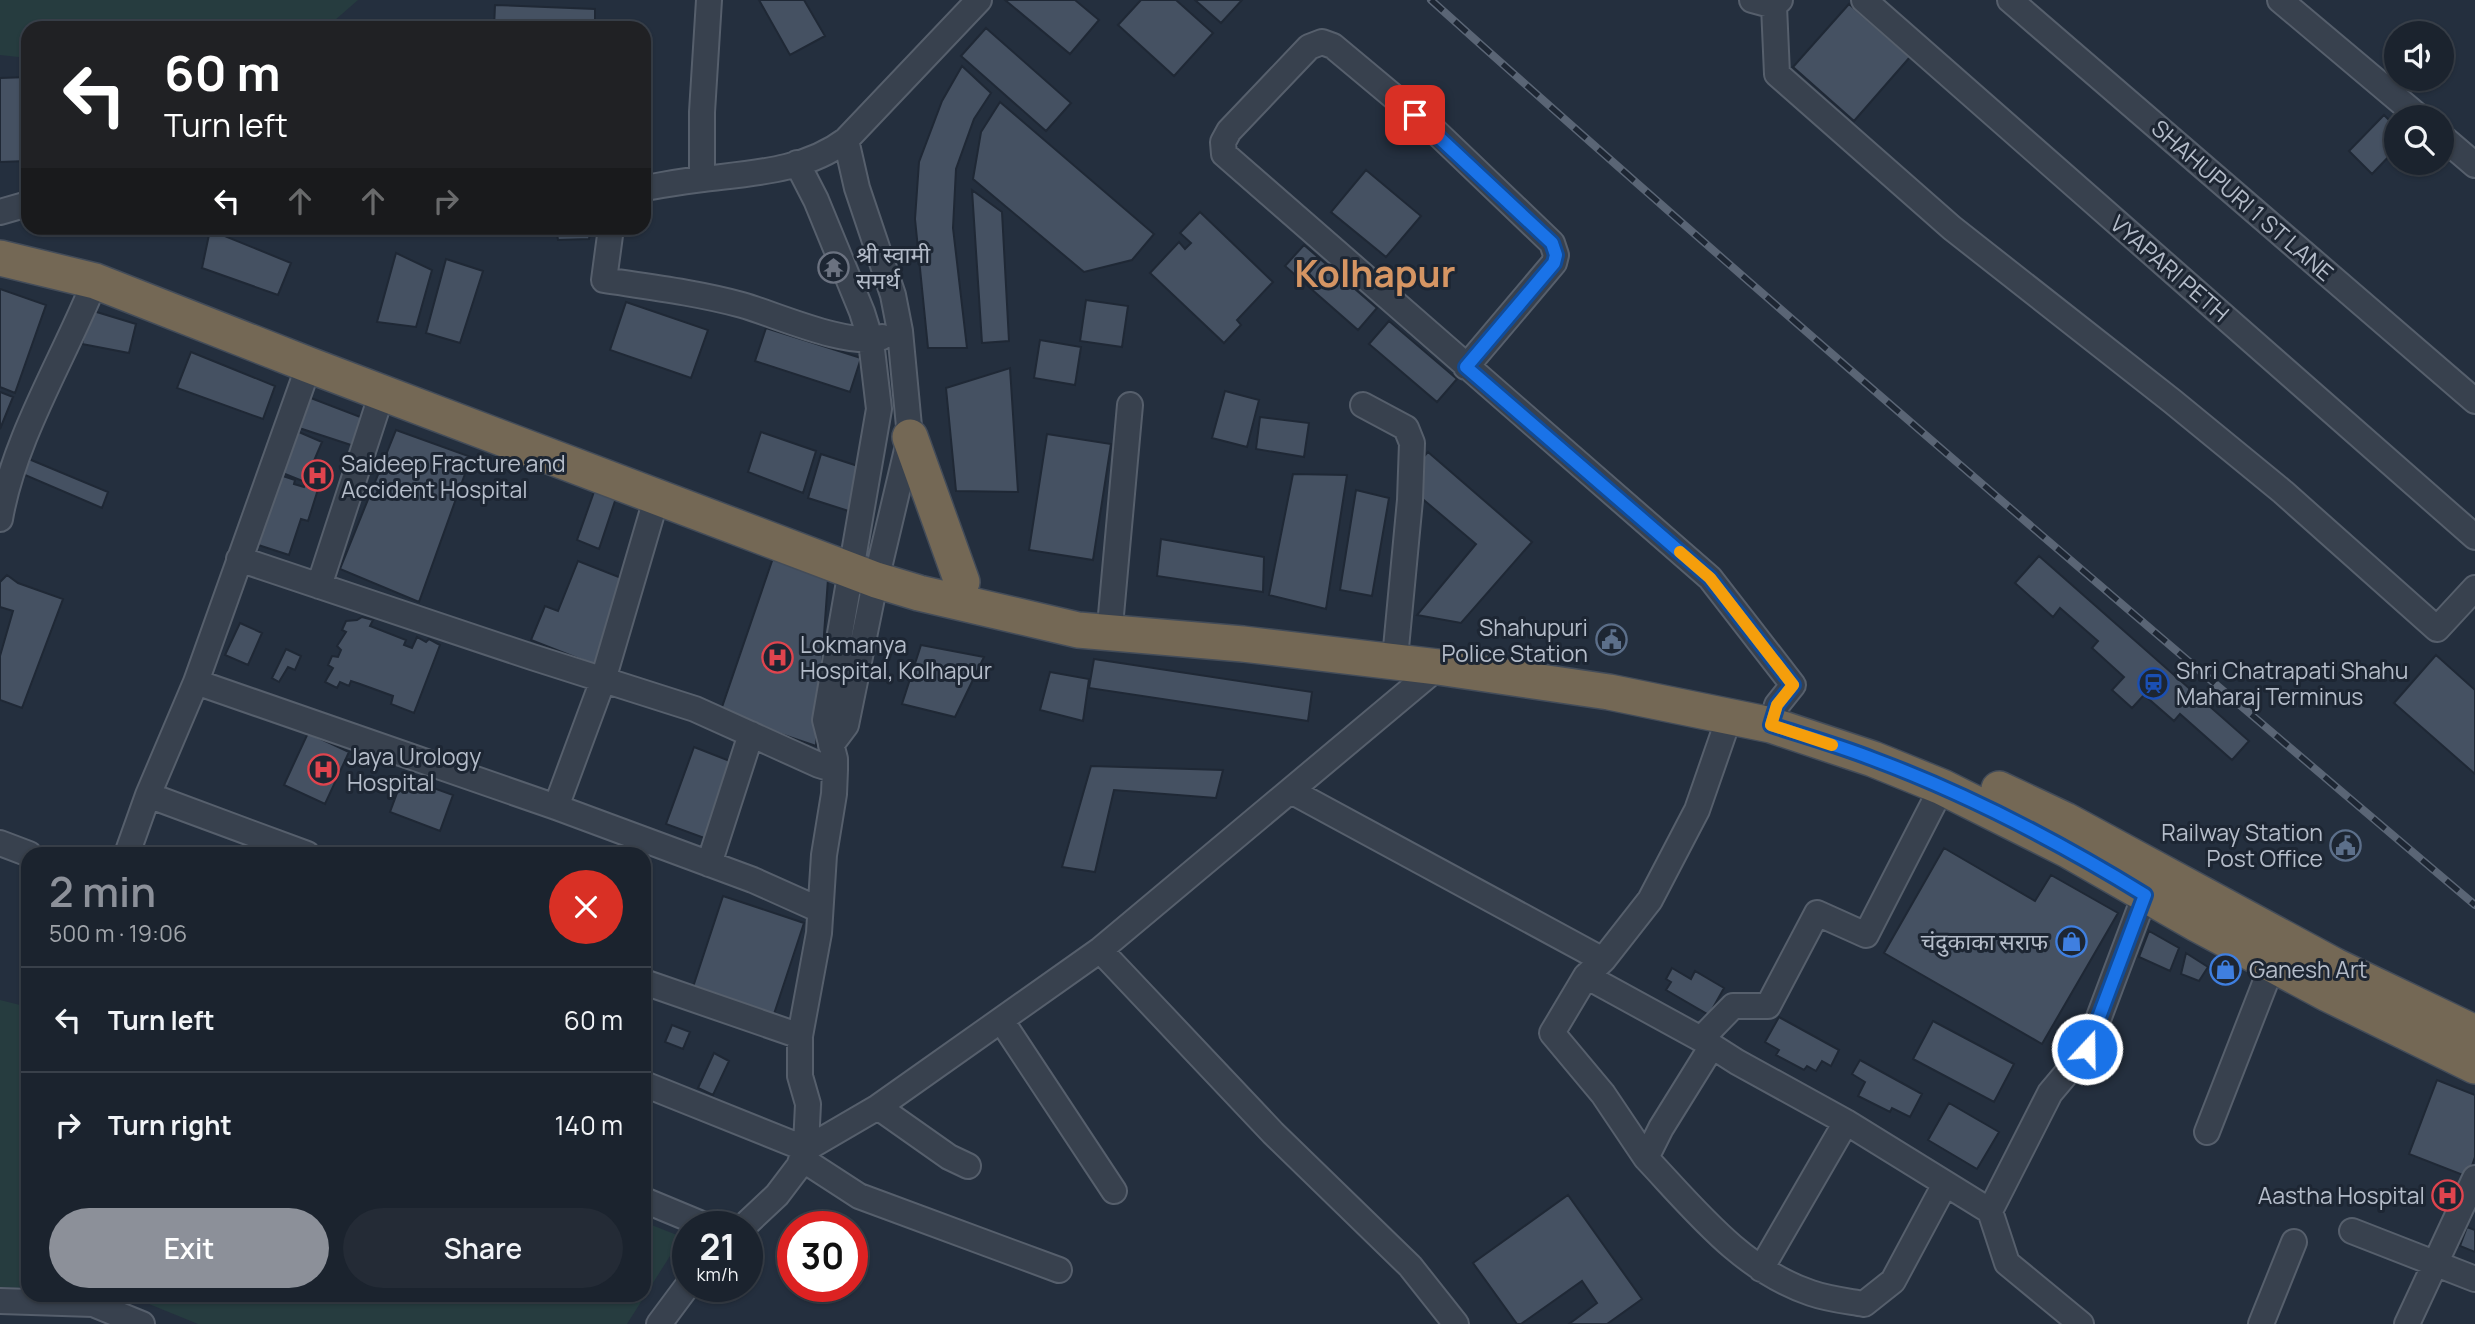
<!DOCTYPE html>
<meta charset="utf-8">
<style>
body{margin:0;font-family:Manrope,"Noto Sans Devanagari",sans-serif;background:#242b36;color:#f1f3f6;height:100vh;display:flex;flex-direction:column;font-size:26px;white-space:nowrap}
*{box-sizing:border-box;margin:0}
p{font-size:23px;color:#a0a4aa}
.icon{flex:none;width:38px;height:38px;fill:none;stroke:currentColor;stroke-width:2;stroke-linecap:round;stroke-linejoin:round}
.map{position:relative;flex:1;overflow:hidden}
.sheet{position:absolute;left:21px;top:847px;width:630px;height:455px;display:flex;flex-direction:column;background:#1b232e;border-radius:21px;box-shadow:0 2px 5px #0004,0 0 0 2px #39404a}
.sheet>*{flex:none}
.top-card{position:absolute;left:21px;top:21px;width:630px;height:214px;border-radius:21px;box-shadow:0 2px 5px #0004,0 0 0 2px #39404a;background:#202124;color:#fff;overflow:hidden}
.controls{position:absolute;left:2384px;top:21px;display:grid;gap:14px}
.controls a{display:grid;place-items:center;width:70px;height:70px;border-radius:50%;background:#1b232e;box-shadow:0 2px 5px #0004,0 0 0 2px #39404a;font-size:35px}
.speed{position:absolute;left:672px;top:1211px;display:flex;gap:14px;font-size:35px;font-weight:700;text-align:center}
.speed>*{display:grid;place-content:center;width:91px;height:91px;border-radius:50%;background:#1b232e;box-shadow:0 2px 5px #0004,0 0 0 2px #39404a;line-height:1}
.speed small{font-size:18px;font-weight:400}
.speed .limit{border:10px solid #d22;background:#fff;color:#111}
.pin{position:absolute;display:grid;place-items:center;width:60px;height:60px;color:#fff;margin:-30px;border-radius:14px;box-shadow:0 4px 10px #0006}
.me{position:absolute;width:77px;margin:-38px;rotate:21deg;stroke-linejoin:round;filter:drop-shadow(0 0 5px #0008)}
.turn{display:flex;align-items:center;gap:24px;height:147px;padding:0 28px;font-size:32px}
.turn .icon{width:91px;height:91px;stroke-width:2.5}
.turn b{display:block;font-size:49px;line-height:60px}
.lanes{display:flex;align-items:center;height:66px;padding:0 28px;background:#0003;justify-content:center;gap:35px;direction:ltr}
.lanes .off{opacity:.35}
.round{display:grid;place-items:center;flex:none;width:74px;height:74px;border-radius:37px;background:#242b36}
.head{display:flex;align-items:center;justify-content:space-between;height:119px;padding:0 28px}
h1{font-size:42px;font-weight:600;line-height:52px;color:#8c9099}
.action{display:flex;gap:14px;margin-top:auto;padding:14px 28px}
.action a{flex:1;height:80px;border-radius:42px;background:#8c9099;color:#fff;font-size:28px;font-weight:600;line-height:80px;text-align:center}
.action a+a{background:#242b36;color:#f1f3f6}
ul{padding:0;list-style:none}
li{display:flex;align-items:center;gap:21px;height:105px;padding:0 28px;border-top:2px solid #39404a}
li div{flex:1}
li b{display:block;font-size:26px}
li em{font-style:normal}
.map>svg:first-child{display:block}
.green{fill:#263c3f}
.building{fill:#455162;stroke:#1f2835;stroke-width:2}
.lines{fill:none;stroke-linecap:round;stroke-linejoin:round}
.minor-casing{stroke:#565f6c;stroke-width:28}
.highway-casing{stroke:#434c59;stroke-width:38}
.minor{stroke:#38414e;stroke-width:24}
.highway{stroke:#746855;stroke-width:35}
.rail-casing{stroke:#5a6575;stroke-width:8}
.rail{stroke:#1d2633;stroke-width:5;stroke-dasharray:16;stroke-linecap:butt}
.route-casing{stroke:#114b97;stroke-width:18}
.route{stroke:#1a73e8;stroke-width:12}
.slow{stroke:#f59e0b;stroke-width:12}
.labels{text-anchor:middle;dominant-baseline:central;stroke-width:6;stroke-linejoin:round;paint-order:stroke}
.street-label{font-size:23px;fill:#b4bcc9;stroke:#1d2633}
.poi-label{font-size:23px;fill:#b4bcc9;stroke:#1d2633;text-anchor:start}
.town-label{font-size:37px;font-weight:bold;fill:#d59563;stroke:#1d2633}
</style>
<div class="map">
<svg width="2475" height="1324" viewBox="0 0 2475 1324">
<rect width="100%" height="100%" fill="#242f3e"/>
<path class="green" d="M0,0h358l-32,28h-298v30l-28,-3z
M0,1000l28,7v281l-28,-1z
M644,1222l38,15 -55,87h-429l-71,-29h517z"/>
<path class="building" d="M759,0h45l21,36 -35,19z
M1005,0h70l24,20 -29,34z
M1141,0h35l37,33 -39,43 -56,-51z
M1195,0h47l-21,23z
M1849,4l61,53 -56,64 -61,-54z
M495,5l100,4v17l33,2h-134z
M986,28l85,75 -25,28 -85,-75z
M962,66l29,27 -17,26 -18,50 -3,59 14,120h-39l-13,-129 4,-57 23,-61z
M28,77l-1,84 -27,1v-84z
M1000,102l154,132 -22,26 -48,12 -111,-93 8,-47z
M2384,115l12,12v22l-24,25 -23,-23z
M1366,170l55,46 -35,41 -55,-45z
M972,190l30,22 7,129 -27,2z
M1200,212l73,70 -36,38 4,5 -17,18 -74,-70 29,-31 6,7 6,-6 -11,-10z
M491,228h45l-1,8h-43z
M556,228h35l-2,11 -31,1z
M210,230l81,33 -13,32 -76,-27z
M1304,245l73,63 -19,22 -73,-64z
M396,253l36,17 -16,57 -39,-5z
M446,259l37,12 -23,72 -34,-10z
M0,289l46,16 -31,88 -15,-6z
M1086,300l42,6 -6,41 -42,-6z
M626,302l82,28 -17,48 -81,-28z
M90,310l46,14 -7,29 -47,-9z
M1389,321l68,58 -20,23 -68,-58z
M766,328l95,30 -11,34 -95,-31z
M1040,340l41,7 -6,38 -41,-7z
M191,352l84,34 -12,33 -86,-31z
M1010,368l8,124 -62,-1 -10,-103z
M1225,391l34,9 -12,47 -35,-9z
M0,392l13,5 -13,32z
M303,395l60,23 -9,28 -61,-20z
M1260,417l49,6 -5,34 -48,-8z
M292,429l30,13 -17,40 -30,-12z
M396,430l75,27 -52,145 -79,-33z
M761,432l55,19 -13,42 -55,-21z
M1047,434l64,10 -18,116 -64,-10z
M1428,452l104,90 -71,81 -44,-8 59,-71 -57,-48 -4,-30z
M821,454l46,15 -9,45 -50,-16z
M24,457l84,35 -6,16 -84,-36z
M274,473l21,7 -1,4 10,3 2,-8 14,4 -12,38 -7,-2 -12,36 -40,-13z
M1293,474l54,1 -21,134 -57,-14z
M595,489l21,9 -17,51 -22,-9z
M1356,490l33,8 -17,98 -32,-6z
M1161,539l103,18 -1,35 -106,-16z
M2039,556l210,185 -17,19 -52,-46 -6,7 -30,-26 -12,13 -20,-18 12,-13 -32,-29 6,-7 -38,-33 -7,9 -38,-34z
M773,558l55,21 -12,167 -96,-33z
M578,561l51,20 -34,84 -64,-25 14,-34 13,5z
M7,575l11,8 45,16 -41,109 -22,-8v-44l13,-45 -13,-4v-25z
M362,617l11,3 -3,6 36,14 -2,5 8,3 5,-11 9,5 3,-3 11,6 -26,68 -23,-9 2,-8 -33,-12 -9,-3 -2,5 -9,-4 -3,6 -12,-6 8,-14 -5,-3 4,-9 6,1 3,-7 -4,-4 9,-14 -4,-2 4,-9 11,-1z
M240,623l22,10 -14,32 -23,-10z
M921,645l63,12 -29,60 -53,-13z
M286,649l15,7 -6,14 -7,-3 -9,15 -7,-4z
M2436,655l39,35v84l-81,-71z
M1094,659l218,33 -4,29 -219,-33z
M1050,672l39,7 -6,42 -43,-11z
M308,733l41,19 -24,52 -41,-19z
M694,747l41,16 -28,76 -41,-15z
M1091,766l132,4 -7,28 -102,-8 -19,82 -33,-5z
M403,777l50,18 -13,36 -50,-19z
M1944,848l91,53 16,-26 67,38 -76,131 -158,-91z
M723,896l81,27 -30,91 -81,-27z
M2149,931l30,17 -9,23 -31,-14z
M2186,953l22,14 -9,14 -18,-7z
M1672,968l19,11 4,-8 29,17 -15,27 -43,-25 5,-8 -5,-3z
M1779,1017l60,33 -8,16 -9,-5 -6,10 -9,-5 -3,4 -28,-15 3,-5 -14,-8z
M1933,1021l81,43 -20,38 -81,-43z
M672,1025l18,7 -7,17 -18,-7z
M714,1053l15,8 -16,34 -15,-7z
M1860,1060l62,34 -12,23 -18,-9 -2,4 -32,-16 7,-14 -13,-8z
M2437,1080l38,15v62l-7,20 -59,-23z
M1949,1103l50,29 -22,37 -49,-29z
M1568,1195l74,104 -35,25h-38l28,-21 -15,-22 -61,43h-4l-44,-61z
M2467,1227l8,3v22l-15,-6z"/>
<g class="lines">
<defs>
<path id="minor" d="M1752,0l22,6 6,-6
M1864,0l611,537
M2010,0l465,401
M2280,0l139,117
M1774,6l3,68 175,154 220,173 111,91 154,137 38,-41
M2441,136l34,29
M702,179v-67l7,-112
M644,188c19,-3 39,-7 59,-9 49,-6 102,-8 143,-39l133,-140
M0,212l28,-8
M611,228l-7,52c46,7 94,13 138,25 35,10 107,43 140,32
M1466,367l88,-104 2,-8 -4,-12 -116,-111 -103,-86 -11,-4 -13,5 -80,84 -6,11 1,12 486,424 83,107 -16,20 -6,20
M1363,405l43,23 6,15 -2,57 -14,148
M0,519c14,-81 64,-161 95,-238
M239,559l293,98 163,52 124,56 16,5
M319,586l63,-193
M1111,615l19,-210
M196,682l360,125 197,73 67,30
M831,745l15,-20 27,-132 37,-156 -10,-106 -7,-36 -36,-107 -11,-48
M1291,791l312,169 47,-60 47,-90 33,-95
M148,795l159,59
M556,807l47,-127 54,-184
M0,843l29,11
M127,854l21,-59 48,-113 113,-317
M709,864l42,-130
M1100,950l173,183 137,133 46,58
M1603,960l-17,16 115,63 36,23 109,60 144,89
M1586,976l-34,57 51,61 43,64
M644,982l156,54
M1001,1020l113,171
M1701,1039l32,-33h35l49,-93 49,22 76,-148
M1712,1046l-51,82 -15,30c49,52 96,112 165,135 17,6 36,8 53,11l29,-23 52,-97
M644,1084l162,65 72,-42 222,-157 338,-283
M878,1107l71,50 19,9
M2207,1132l71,-182
M802,1159l57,37 200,74
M644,1200l65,27
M743,1227l34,-32 22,-29 7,-20 2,-42 -8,-28v-40l19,-103 5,-78 10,-61 1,-24v-11l-10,-39 54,-311 -8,-68 -9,-29 -46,-112 -19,-37
M2352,1231l123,48
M1761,1269l85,-147
M0,1301l93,3 49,20
M659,1324l29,-39
M2081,1324l-74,-61 -17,-52 60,-118 37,-44 58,-154
M2261,1324l33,-82
M2407,1324l68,-146"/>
<path id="highway" d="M0,258l95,23 214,84 567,215 43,13 159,37 165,14 195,23 171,25 162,33 102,34 69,28 126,63 129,74 131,70 147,72
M910,437l52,145
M1999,789l66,31 270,146 140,67"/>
</defs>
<use href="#minor" class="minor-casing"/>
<use href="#highway" class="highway-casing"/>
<use href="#minor" class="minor"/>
<use href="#highway" class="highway"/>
<defs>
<path id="rail" d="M1431,0c343,308 693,607 1044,905"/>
</defs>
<use href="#rail" class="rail-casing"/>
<use href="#rail" class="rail"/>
</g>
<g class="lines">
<defs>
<path id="route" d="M1415,115l137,128 4,12 -2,8 -88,104 244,211 83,107 -16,20 -6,20c34,11 69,21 102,34 94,35 186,83 272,136l-58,154"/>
</defs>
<use href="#route" class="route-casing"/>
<use href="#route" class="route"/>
<path class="slow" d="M1680,552l30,26 83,107 -16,20 -6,20 61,20"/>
</g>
<defs>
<symbol id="temple-ring" viewBox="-11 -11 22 22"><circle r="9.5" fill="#1d2633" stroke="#6b7280" stroke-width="1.5"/><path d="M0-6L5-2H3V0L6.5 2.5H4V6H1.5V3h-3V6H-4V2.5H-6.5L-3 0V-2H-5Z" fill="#6b7280"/></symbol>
<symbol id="hospital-ring" viewBox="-11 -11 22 22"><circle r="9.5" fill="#1d2633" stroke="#e0444e" stroke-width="1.5"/><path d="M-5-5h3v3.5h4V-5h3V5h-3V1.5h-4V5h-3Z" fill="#e0444e"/></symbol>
<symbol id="civic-ring" viewBox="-11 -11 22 22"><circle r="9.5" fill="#1d2633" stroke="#5c6f8a" stroke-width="1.5"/><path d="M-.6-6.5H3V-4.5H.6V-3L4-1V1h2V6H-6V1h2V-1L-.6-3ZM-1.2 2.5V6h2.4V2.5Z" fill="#5c6f8a"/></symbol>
<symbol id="station-ring" viewBox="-11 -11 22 22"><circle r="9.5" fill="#1d2633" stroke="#1a4fb4" stroke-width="1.5"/><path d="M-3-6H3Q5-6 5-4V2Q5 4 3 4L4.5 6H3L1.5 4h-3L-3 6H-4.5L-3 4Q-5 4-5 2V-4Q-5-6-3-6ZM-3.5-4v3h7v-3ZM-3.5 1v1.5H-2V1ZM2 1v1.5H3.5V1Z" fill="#1a4fb4"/></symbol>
<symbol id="shop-ring" viewBox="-11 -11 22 22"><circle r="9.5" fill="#1d2633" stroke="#3f7fe0" stroke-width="1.5"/><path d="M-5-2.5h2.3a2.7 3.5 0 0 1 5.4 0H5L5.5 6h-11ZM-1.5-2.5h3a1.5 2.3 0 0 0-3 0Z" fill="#3f7fe0"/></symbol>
</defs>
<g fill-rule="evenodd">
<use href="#temple-ring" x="816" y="250" width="35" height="35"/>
<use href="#hospital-ring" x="300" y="458" width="35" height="35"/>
<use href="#civic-ring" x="1594" y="622" width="35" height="35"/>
<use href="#hospital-ring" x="760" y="640" width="35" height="35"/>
<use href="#station-ring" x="2136" y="666" width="35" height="35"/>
<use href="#hospital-ring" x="306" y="752" width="35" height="35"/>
<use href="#civic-ring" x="2328" y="828" width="35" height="35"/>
<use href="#shop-ring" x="2054" y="924" width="35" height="35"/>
<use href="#shop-ring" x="2208" y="952" width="35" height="35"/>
<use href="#hospital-ring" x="2430" y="1178" width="35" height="35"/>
</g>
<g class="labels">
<g class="street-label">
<text transform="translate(2243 200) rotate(41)">SHAHUPURI 1 ST LANE</text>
<text transform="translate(2170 268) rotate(41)">VYAPARI PETH</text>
</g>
<g class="poi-label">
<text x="856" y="254">श्री स्वामी<tspan x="856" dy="26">समर्थ</tspan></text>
<text x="341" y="463">Saideep Fracture and<tspan x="341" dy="26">Accident Hospital</tspan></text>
<text x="1588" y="627" text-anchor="end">Shahupuri<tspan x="1588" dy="26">Police Station</tspan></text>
<text x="800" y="644">Lokmanya<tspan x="800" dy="26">Hospital, Kolhapur</tspan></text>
<text x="2176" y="670">Shri Chatrapati Shahu<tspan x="2176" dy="26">Maharaj Terminus</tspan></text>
<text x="347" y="756">Jaya Urology<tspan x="347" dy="26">Hospital</tspan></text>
<text x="2323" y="832" text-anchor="end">Railway Station<tspan x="2323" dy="26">Post Office</tspan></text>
<text x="2048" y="941" text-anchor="end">चंदुकाका सराफ</text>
<text x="2249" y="969">Ganesh Art</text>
<text x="2425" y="1195" text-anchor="end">Aastha Hospital</text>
</g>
<g class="town-label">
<text x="1375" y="273">Kolhapur</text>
</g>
</g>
</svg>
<div class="controls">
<a><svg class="icon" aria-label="sound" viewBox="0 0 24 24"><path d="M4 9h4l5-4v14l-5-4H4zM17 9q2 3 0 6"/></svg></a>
<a><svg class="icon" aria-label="search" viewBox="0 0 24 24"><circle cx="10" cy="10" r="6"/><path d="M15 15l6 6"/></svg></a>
</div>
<div class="speed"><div>21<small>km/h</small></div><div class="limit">30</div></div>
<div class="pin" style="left:1415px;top:115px;background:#d93025"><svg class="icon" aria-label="arrive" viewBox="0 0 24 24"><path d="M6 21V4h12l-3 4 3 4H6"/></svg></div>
<svg class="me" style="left:2087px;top:1049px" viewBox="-20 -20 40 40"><circle r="17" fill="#1a73e8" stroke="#fff" stroke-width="3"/><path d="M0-11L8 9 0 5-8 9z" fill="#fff"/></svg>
<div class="top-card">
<div class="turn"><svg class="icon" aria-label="left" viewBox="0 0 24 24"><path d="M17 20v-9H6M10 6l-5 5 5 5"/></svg><div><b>60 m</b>Turn left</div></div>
<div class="lanes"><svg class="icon" aria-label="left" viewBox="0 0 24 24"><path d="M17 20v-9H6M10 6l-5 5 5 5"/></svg><svg class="icon off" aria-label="ahead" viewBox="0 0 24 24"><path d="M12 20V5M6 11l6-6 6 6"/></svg><svg class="icon off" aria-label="ahead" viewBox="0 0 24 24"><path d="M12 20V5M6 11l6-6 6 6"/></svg><svg class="icon off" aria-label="right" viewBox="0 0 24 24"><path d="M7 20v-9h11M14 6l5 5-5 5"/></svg></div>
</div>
<section class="sheet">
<div class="head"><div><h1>2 min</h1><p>500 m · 19:06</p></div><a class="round" style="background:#d93025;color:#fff"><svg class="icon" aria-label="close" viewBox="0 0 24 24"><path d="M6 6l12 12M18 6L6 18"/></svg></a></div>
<ul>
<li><svg class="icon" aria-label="left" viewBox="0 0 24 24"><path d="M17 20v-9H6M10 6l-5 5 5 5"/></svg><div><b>Turn left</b></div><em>60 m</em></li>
<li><svg class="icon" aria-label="right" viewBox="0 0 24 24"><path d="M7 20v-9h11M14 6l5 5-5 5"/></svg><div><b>Turn right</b></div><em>140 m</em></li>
</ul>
<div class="action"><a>Exit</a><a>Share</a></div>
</section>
</div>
